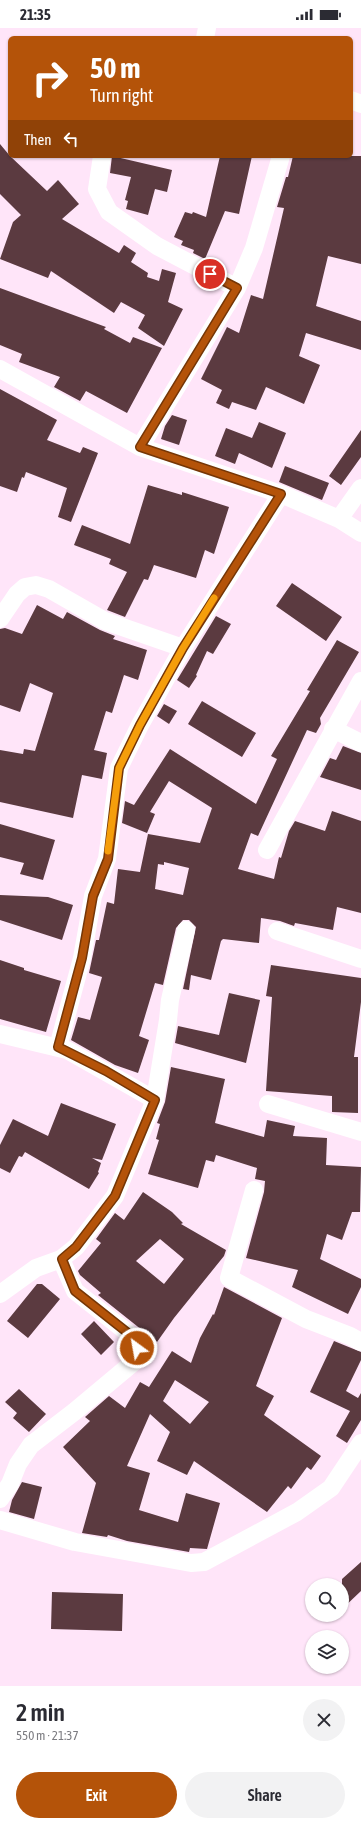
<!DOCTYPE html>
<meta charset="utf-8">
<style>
body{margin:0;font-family:"Asap Condensed",sans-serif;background:#f2f2f3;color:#2b2b33;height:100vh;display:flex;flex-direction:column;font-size:15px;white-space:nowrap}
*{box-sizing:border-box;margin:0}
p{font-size:13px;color:#7c7c81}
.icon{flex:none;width:22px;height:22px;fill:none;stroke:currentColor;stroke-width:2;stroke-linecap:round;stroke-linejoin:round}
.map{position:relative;height:1658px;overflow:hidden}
.side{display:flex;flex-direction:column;background:#fff;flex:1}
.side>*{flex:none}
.banner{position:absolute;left:8px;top:8px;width:345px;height:122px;border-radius:6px;box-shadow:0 1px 3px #0004;background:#b45309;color:#fff;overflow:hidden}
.fabs{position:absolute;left:305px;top:1550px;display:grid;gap:8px}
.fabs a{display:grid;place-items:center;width:44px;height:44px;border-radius:50%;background:#fff;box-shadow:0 1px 3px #0004;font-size:20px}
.pin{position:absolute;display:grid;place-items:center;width:34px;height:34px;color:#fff;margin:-17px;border:2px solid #fff;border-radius:50%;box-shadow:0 1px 4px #0007}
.me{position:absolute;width:44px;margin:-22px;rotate:328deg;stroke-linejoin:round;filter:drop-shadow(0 0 3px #0008)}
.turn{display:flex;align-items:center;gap:14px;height:84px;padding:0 16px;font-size:18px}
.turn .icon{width:52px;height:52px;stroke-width:2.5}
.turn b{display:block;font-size:28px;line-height:34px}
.then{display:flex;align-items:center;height:38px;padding:0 16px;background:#0003;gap:8px;font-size:15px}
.round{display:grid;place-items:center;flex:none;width:42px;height:42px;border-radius:21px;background:#f2f2f3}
.summary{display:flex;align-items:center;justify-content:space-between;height:68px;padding:0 16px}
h1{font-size:24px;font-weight:600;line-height:30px}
.action{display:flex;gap:8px;margin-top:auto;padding:8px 16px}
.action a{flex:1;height:46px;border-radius:24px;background:#b45309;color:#fff;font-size:16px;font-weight:600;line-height:46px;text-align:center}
.action a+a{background:#f2f2f3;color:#2b2b33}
.status{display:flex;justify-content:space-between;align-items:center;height:28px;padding:0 20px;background:#fff;direction:ltr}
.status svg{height:11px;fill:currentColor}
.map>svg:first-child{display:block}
.building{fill:#5b3a40;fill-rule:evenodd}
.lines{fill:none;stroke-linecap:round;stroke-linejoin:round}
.minor{stroke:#fff;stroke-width:18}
.route-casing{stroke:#753606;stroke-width:10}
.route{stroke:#b45309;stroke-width:7}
.slow{stroke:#f59e0b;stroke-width:7}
</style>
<div class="status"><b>21:35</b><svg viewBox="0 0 49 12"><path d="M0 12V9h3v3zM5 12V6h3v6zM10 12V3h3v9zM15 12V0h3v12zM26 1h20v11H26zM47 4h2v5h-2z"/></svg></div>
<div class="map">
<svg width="361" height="1658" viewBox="0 0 361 1658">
<rect width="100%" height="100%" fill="#ffe5f9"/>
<path class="building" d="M0,116l10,12 37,35 11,-11 21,24 -17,15 57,34 5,-8 12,8 -5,9 17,11 -1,4 12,4 3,-12 14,4 -8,29 15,7 -19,37 -26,-18 7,-13 -24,-13 -7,11 -63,-42 -3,7 -48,-19 13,-37 8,-7 -21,-21z
M112,128l60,14 -5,22 -12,-3 -7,26 -22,-6 2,-8 -3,-1 6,-23 -21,-4z
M220,128h32l-13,58 -14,-3 -20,48 -12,-6 1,-3 -13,-5 2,-4 -9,-4 11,-25 7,2 1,-2 13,5z
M293,128h68v108l-33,-8 -12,50 45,15v29l-55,-17 -7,23 21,9 -16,39 -38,-17 -10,23 -24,-8 -3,7 -13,-6 6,-13 -21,-11 26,-52 12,6 12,-38 12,4 21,-91 -7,-1 9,-30h2z
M0,260l106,39 -2,2 26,14 3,-6 29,11 -35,65 -41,-22 -6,10 -26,-14 6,-10 -41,-15 3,-8 -22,-9z
M0,361l57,31 -10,20 33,13 3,-6 15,6 -27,69 -13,-5 9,-29 -41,-16 -2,6 -2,-1 -5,15 -17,-6z
M172,387l15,5 -8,25 -18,-6 4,-13z
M259,394l27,11 -14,35 -33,-15 -4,11 -20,-8 11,-28 26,10z
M361,402v27l-20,28 -12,-9z
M285,438l44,17 -7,17 -43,-18z
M148,457l34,10v-3l47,15 -15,47 -9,-4 -9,28 -42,-13 -6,15 -4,-1 -19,38 -18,-7 20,-38 -18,-8 2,-5 -37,-14 8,-20 48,19z
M292,555l50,34 -16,24 -50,-35z
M37,577l26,14 4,-7 33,18 15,6 -2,3 34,11 -9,30 -14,-5 -12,38 -6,-2 -12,39 13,3 -5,26 -20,-4 -9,43 -73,-16v-52l23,4 1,-5 11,2 18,-58 -23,-10 -10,29 -20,-7v-76l5,-1 17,6z
M216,588l15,8 -18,30 -6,-3 -11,24 1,1 -8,12 -12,-8z
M337,612l22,12 -39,66 1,6 -5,9 -9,-3 -49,106 -7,-3 -13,36 36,10 5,-22 2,1 8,-27 6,-10 30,10 7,-20 29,10v92l-24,-6 -4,23 -38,-7 -1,3 -14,-5 -19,-3 -2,25 -36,-4 -2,2 -10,39 -20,-5 -2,15 -6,-1 13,-62 -7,-7h-6l-7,8 -13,57 -8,-2 -16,53 10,4 -11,33 -23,-8 -44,-25 7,-23 12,3 12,-43 -13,-4 7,-33h3l8,-38 7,2 4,-35 22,3 8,-38 52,9 12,-35 -43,-27 -19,31 5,2 -8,19 -25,-10 3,-22 9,4 36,-56 86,55 21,-45 -6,-3 39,-65 -3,-1zM164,834l25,6 -6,27 -28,-6 3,-25 6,1z
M202,673l54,32 -14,24 -54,-33z
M164,676l13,7 -8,13 -12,-8z
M343,718l18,7v37l-41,-13 10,-19 6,2z
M0,796l55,16 -12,40 -23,-6 4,-11 -24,-6z
M0,867l48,2 25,8 -11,35 -62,-20z
M0,932l24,8v2l37,11 -15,51 -46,-13z
M271,937l90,13v24l-7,55h4v56l-26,-1v-16l-66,-5 6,-94 -6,-1z
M229,965l31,7 -14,63 -71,-20 3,-17 41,9z
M171,1039l54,12 -10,44 49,14 3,-17 28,6 -2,10 34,2 -1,27 35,2 -1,45h-8l-10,28 -15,-6 -7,25 41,20v8l-13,27 -56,-27 6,-17 -52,-12 18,-66 1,-11 -10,-2 2,-11 -41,-13 -2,7 -8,-2 -8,28 -50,-14 11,-34 -3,-1 4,-15 -3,-1 8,-21z
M61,1075l55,21 -14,36 -10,-2 9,5 -3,9 1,1 -10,16 -64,-37 -3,5 -3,-1 -9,17 -10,-5v-23l13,-26 35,17z
M143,1164l29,20 11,11 -2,1 45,26 -2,6 -50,62 -17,24 -59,-47 3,-2 -21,-18 -2,-4 23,-28 -5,-4 19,-26 9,7zM160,1211l24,20 -20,25 -28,-23z
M37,1256h5l18,15 -32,39 -21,-17z
M224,1259l58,31 -26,68 18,10 -10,19 57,41 -10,14 -4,-3 -16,22 -3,-3 -21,26 -73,-51 -7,14 -30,-14 13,-29 -20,-18 -23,52 23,7 -11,37 39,12 8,-29 34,10 -13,46 -17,-1 -1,4 -62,-11 -19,-6 -1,2 -25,-4 14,-50 -33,-36 27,-26 -5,-4 24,-21 16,12 15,-26 9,5 23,-36 19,12 9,-25 13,-24 1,1zM175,1352l34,22 -19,22 -27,-23z
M94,1293l20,21 -13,13 -20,-21z
M334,1313l27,11v8l-15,31 12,7 3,-5v27l-14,23 -11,-7 14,-25 -40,-19z
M19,1361l27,25 -17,18 -16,-14 4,-5 -12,-11z
M22,1454l20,5 -8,32 -25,-7 3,-12z
M361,1534v29l-19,18v-30z
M52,1564l71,2 -1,37 -71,-2z"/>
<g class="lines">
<path class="minor" d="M205,10l2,-10
M351,72l10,4
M102,128l-5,33 12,23 48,34 80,42
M0,341l140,78 141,47 58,25 22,14
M140,419l97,-159 17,-40 27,-92
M339,491l22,-31
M0,591l17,-25 8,-7 11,-2 13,4 56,32 78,27
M333,701l28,14
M267,822l94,-169
M277,903l84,28
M0,1006l67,16 88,50
M58,1019l24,-89 11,-62 14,-37 12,-91 21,-43 43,-77 98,-154
M268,1076l93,28
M254,1162l-25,88 77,41 44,17 11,6
M0,1266l36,-26 25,-9 15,-12 39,-51 40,-96 13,-80 2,-20 16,-70
M0,1471l10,-15 8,-20 13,-19 43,-33 61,-51 2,-13 -4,-11 -58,-46 -14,-32
M0,1492l75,22 116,21 13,-1 93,-50 34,-24 30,-45"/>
</g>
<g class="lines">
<defs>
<path id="route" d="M137,1320l-4,-11 -58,-46 -13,-32 14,-12 39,-51 40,-96 -49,-29 -48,-24 24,-89 11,-62 15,-37 11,-91 21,-43 43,-77 98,-154 -141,-47 97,-159 -27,-14"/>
</defs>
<use href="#route" class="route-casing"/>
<use href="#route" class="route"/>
<path class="slow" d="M108,823l11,-83 21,-43 43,-77 31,-50"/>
</g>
</svg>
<div class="fabs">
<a><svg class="icon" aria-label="search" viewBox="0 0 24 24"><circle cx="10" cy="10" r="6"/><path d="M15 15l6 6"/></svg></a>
<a><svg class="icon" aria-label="layers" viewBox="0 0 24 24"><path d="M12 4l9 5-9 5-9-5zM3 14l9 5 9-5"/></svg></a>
</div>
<div class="pin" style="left:210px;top:246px;background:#d93025"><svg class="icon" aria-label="arrive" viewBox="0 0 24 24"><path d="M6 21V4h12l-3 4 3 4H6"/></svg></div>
<svg class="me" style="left:137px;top:1320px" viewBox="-20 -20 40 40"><circle r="17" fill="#b45309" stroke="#fff" stroke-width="3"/><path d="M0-11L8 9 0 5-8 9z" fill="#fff"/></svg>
<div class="banner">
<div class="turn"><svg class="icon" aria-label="right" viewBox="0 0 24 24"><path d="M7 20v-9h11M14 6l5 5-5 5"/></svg><div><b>50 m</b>Turn right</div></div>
<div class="then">Then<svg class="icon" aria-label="left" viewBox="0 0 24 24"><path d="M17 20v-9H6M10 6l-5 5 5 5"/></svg></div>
</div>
</div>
<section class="side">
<div class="summary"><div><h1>2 min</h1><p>550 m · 21:37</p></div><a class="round"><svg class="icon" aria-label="close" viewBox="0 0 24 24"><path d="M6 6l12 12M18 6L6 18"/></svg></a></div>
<div class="action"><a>Exit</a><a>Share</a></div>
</section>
